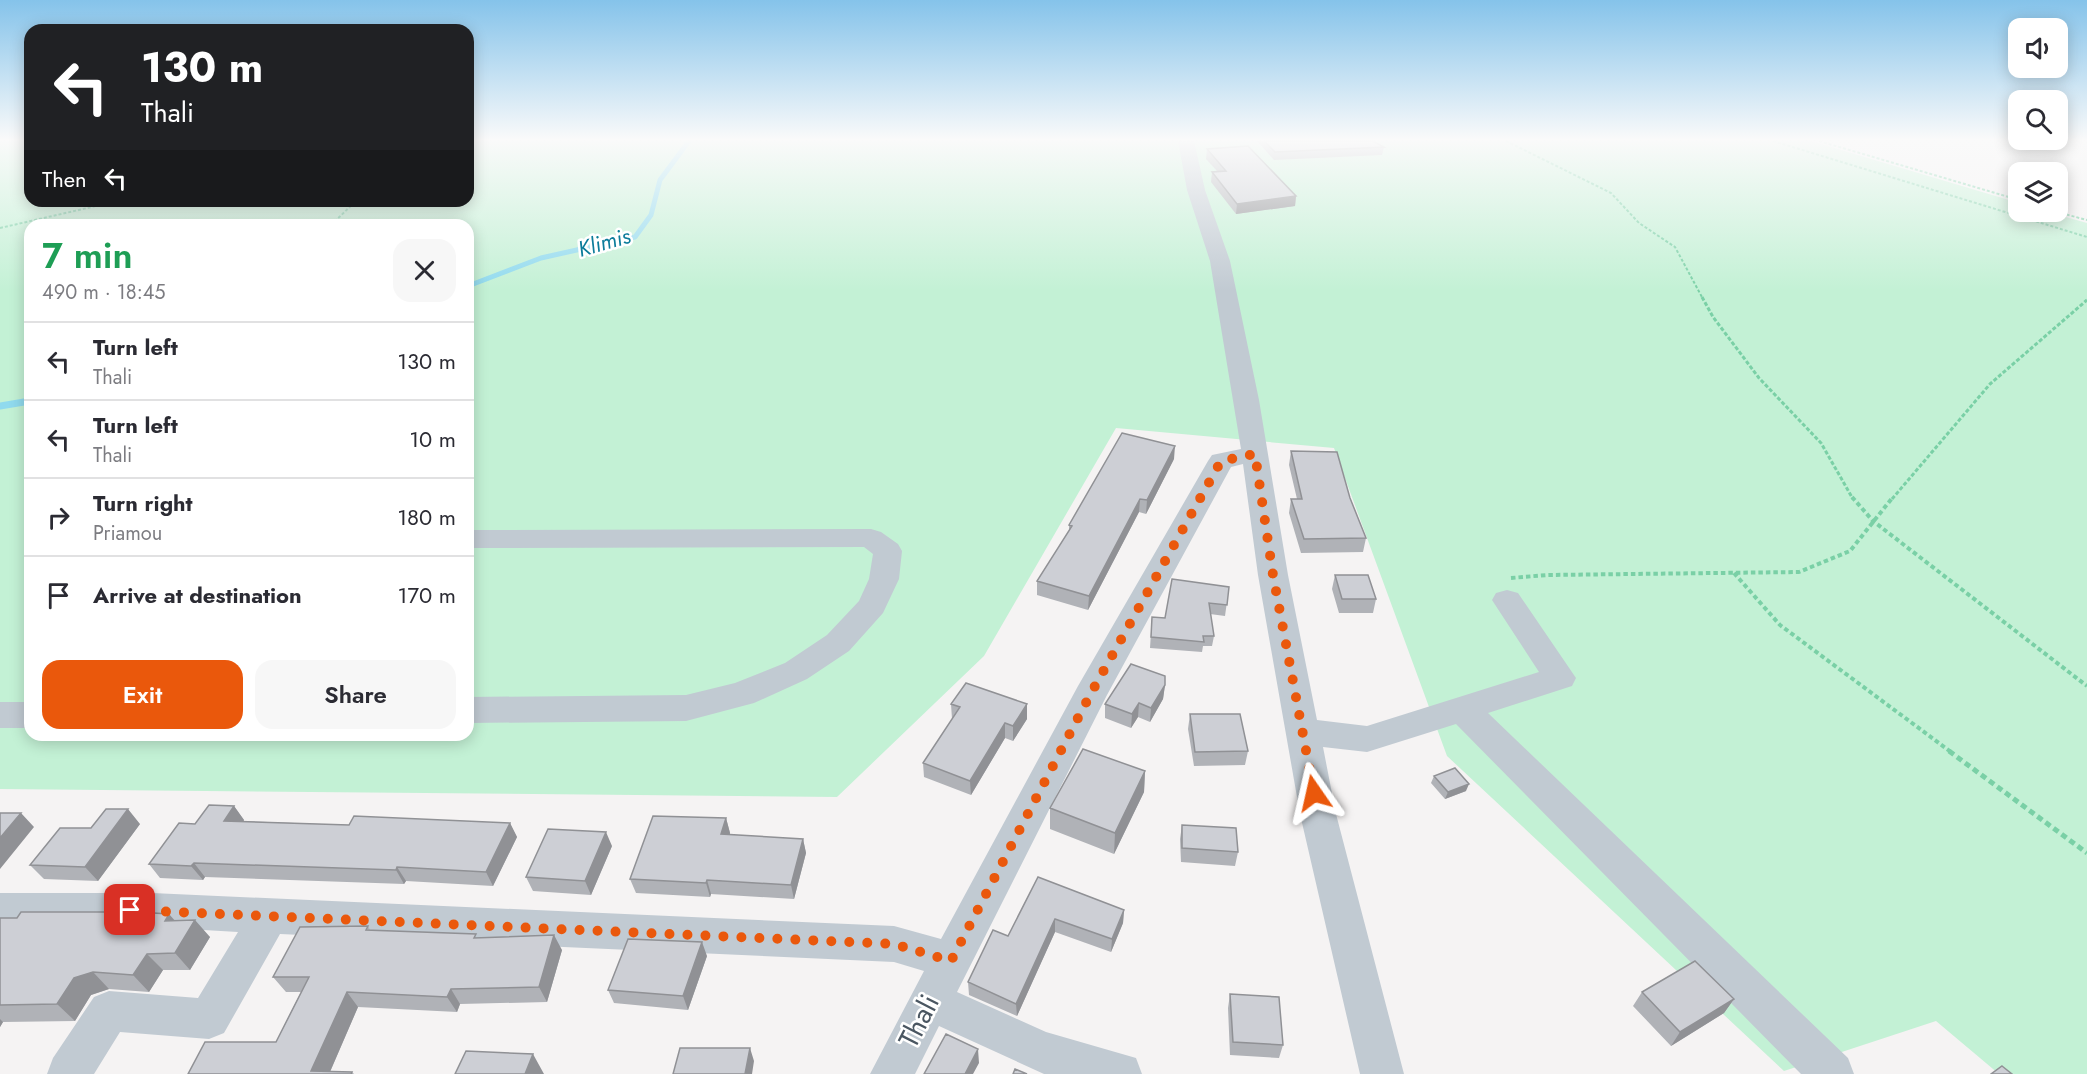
<!DOCTYPE html>
<meta charset="utf-8">
<style>
body{margin:0;font-family:Jost,sans-serif;background:#f7f7f7;color:#2b2b33;height:100vh;display:flex;flex-direction:column;font-size:22px;white-space:nowrap}
*{box-sizing:border-box;margin:0}
p{font-size:20px;color:#7c7c81}
.icon{flex:none;width:33px;height:33px;fill:none;stroke:currentColor;stroke-width:2;stroke-linecap:round;stroke-linejoin:round}
.map{position:relative;flex:1;overflow:hidden}
.sheet{position:absolute;left:24px;top:219px;width:450px;height:522px;display:flex;flex-direction:column;background:#fff;border-radius:18px;box-shadow:0 3px 15px #0003}
.sheet>*{flex:none}
.hud{position:absolute;left:24px;top:24px;width:450px;height:183px;border-radius:18px;box-shadow:0 3px 15px #0003;background:#202124;color:#fff;overflow:hidden}
.tools{position:absolute;left:2008px;top:18px;display:grid;gap:12px}
.tools a{display:grid;place-items:center;width:60px;height:60px;border-radius:12px;background:#fff;box-shadow:0 3px 15px #0003;font-size:30px}
.pin{position:absolute;display:grid;place-items:center;width:51px;height:51px;color:#fff;margin:-26px;border-radius:12px;box-shadow:0 3px 9px #0006}
.me{position:absolute;width:66px;margin:-33px;rotate:349deg;stroke-linejoin:round;filter:drop-shadow(0 0 4px #0008)}
.turn{display:flex;align-items:center;gap:21px;height:126px;padding:0 18px;font-size:27px}
.turn .icon{width:78px;height:78px;stroke-width:2.5}
.turn b{display:block;font-size:42px;line-height:51px}
.then{display:flex;align-items:center;height:57px;padding:0 18px;background:#0003;gap:12px;font-size:22px}
.round{display:grid;place-items:center;flex:none;width:63px;height:63px;border-radius:18px;background:#f7f7f7}
.overview{display:flex;align-items:center;justify-content:space-between;height:102px;padding:0 18px}
h1{font-size:36px;font-weight:600;line-height:45px;color:#1e9e55}
.cta{display:flex;gap:12px;margin-top:auto;padding:12px 18px}
.cta a{flex:1;height:69px;border-radius:18px;background:#ea580c;color:#fff;font-size:24px;font-weight:600;line-height:69px;text-align:center}
.cta a+a{background:#f7f7f7;color:#2b2b33}
ul{padding:0;list-style:none}
li{display:flex;align-items:center;gap:18px;height:78px;padding:0 18px;border-top:2px solid #e1e1e2}
li div{flex:1}
li b{display:block;font-size:22px}
li em{font-style:normal}
.map>svg:first-child{display:block}
.green{fill:#c3f1d5;fill-rule:evenodd}
.lines{fill:none;stroke-linecap:round;stroke-linejoin:round}
.stream-far1{stroke:#90daee;stroke-width:5}
.stream{stroke:#90daee;stroke-width:7}
.path-far3{stroke:#7ad0a6;stroke-width:2;stroke-dasharray:3 2;stroke-linecap:butt}
.path-far2{stroke:#7ad0a6;stroke-width:3;stroke-dasharray:4 2;stroke-linecap:butt}
.path-far1{stroke:#7ad0a6;stroke-width:4;stroke-dasharray:4.5 3;stroke-linecap:butt}
.path{stroke:#7ad0a6;stroke-width:5;stroke-dasharray:6 4;stroke-linecap:butt}
.minor{fill:#c1cad2;fill-rule:evenodd}
.wall{fill:#b0b2b7}
.shaded-wall{fill:#909195}
.building{fill:#cdcfd5;stroke:#909195;stroke-width:1.5}
.route{stroke:#ea580c;stroke-width:10;stroke-dasharray:0 18}
.labels{text-anchor:middle;dominant-baseline:central;stroke-width:5;stroke-linejoin:round;paint-order:stroke}
.far-water-label{font-size:22px;font-style:italic;fill:#0c7c9b;stroke:#fff}
.near-street-label{font-size:28px;fill:#4a5661;stroke:#fff}
</style>
<div class="map">
<svg width="2087" height="1074" viewBox="0 0 2087 1074">
<rect width="100%" height="100%" fill="#f5f3f3"/>
<path class="green" d="M0,141h30v60h438v-60h1343l208,62v9h29l39,11v851h-88l-63,-53 -152,50 -337,-315 -113,-308 -218,-20 -132,228 -147,141 -837,-8zM30,225h438v510h-438z"/>
<g class="lines">
<path class="stream-far1" d="M468,286l73,-28 94,-21 16,-22 9,-35 29,-39"/>
<path class="stream" d="M0,406l30,-5"/>
<path class="path-far3" d="M1506,141l105,52 28,30 36,24 28,52
M1773,141l314,96
M1819,141l200,59
M2057,212l30,8
M331,225l25,-24
M0,228l118,-27"/>
<path class="path-far2" d="M1702,297l11,20 46,61 62,65 32,56
M1892,499l98,-115 97,-84"/>
<path class="path-far1" d="M1852,497l21,24 214,165
M1734,573l46,52 171,127
M1511,578l36,-3 252,-3 51,-21 43,-54"/>
<path class="path" d="M1949,751l138,102"/>
<path class="minor" d="M1178,141h16l11,49 25,71 29,139 29,175 29,145 50,6 172,-54 -47,-72 4,-7 11,-3 11,3 58,85 -4,8 -84,27 360,345 6,16h-53l-345,-350 -89,28 -44,-5 13,67 68,260h-44l-60,-260 -42,-239 -15,-111 -12,3 -124,228 -150,297 89,40 90,26 6,16h-98l-105,-48 -24,48h-45l54,-103 -30,-9 -614,-28 -56,99 -15,6 -89,-7 -26,42h-47l6,-16 41,-61 15,-6 89,7 40,-66 -86,-5h-152v-34h152l742,33 47,13 137,-253 130,-225 4,-6 29,-6 -31,-188 -23,-71z
M871,529l10,3 17,12 4,7 -3,28 -16,34 -34,38 -42,28 -53,24 -68,18 -218,2v-26l218,-2 49,-12 50,-20 42,-28 32,-34 10,-22 4,-25 -9,-7 -396,1v-18z
M0,702h30v26h-30z"/>
</g>
<path class="wall" d="M1257,141h116l11,6 -2,8 -108,5z
M1207,149l89,47 -1,10 -59,8 -25,-32 1,-10 5,-1 -11,-12z
M1291,451l59,47 16,40 -3,14 -62,1 -12,-40 2,-14h6l-8,-34z
M1174,459l-28,55 -7,-2 -51,98 -51,-15v-14l32,-50v-6z
M1335,575l41,24 -3,14h-34l-7,-24z
M1229,587l-4,29 -15,-2 4,22 -2,10h-9l-1,6 -52,-4 2,-31 13,1z
M1165,685l-2,14 -13,23 -12,-5 -7,11 -26,-10v-14z
M951,704h76v15l-14,22 -8,-3 -34,57 -47,-18 -1,-14 29,-44z
M1190,714l58,37 -3,14 -51,1 -6,-37z
M1145,771l-1,21 -30,62 -64,-25v-21z
M1434,776l32,15 -21,8 -14,-16z
M234,806l10,14v1l105,4 161,-2 7,14 -24,49 -87,-5 -2,3 -199,-7 -2,3 -43,-2 -11,-14 46,-40z
M726,818l4,15v2l73,4 3,14 -12,46 -83,-5 -1,3 -74,-4 -6,-14z
M140,824l-42,57 -54,-2 -14,-14 61,-37z
M1182,825l56,27 -3,14 -54,-4 -1,-23z
M612,846l-21,49 -58,-4 -7,-14z
M1038,877l86,33 -1,13 -12,29 -56,-20 -38,84 -48,-21 -1,-13 40,-46z
M0,918l174,3 36,16 -20,33h-27l-14,22 -40,-3 -18,6 -16,26 -72,1 -3,5z
M368,926l2,4 108,8 84,12 -15,52 -87,2 -3,8 -99,-5 -28,65h22l2,2h-166l88,-32 25,-50h-15l-13,-15z
M707,956l-19,54 -74,-7 -6,-13z
M1642,992l92,7 -10,14 -53,33 -38,-40z
M1230,994l53,51 -4,13 -49,-3 -2,-47z"/>
<path class="shaded-wall" d="M1296,196l-1,10 -59,8 1,-10z
M1175,446l-1,13 -28,55 1,-14z
M1140,499l-1,13 -51,98 1,-14z
M1165,685l-2,14 -13,23 1,-14z
M1139,703l-1,14 -7,11 1,-14z
M1027,704v15l-14,22v-15z
M1005,723v15l-34,57 -1,-14z
M1145,771l-1,21 -30,62 1,-21z
M1469,784l-3,7 -21,8 3,-7z
M234,806l10,14 -10,15 -10,-14z
M128,809l12,15 -42,57 -13,-14z
M21,813l13,14 -34,42v-31z
M726,818l4,15 -5,15 -4,-14z
M510,823l7,14 -24,49 -7,-14z
M606,832l6,14 -21,49 -6,-14z
M803,839l3,14 -12,46 -3,-14z
M194,863l11,14 -2,3 -12,-14z
M397,867l9,14 -2,3 -8,-14z
M707,880l4,14 -1,3 -4,-14z
M1124,910l-1,13 -12,29 1,-13z
M169,914l15,17 -19,-10z
M1055,919v13l-38,84 -1,-12z
M195,920l15,17 -20,33 -15,-17z
M554,935l8,15 -15,52 -8,-15z
M702,942l5,14 -19,54 -5,-14z
M147,954l16,16 -14,22 -16,-17z
M93,972l16,17 -18,6 -16,26 -18,-17 17,-26z
M451,989l9,15 -3,8 -10,-15z
M347,992l11,15 -29,67 -18,-3z
M1734,999l-10,14 -53,33 9,-14z
M0,1019l3,3 -3,5z
M750,1048l4,13 -2,13h-7z
M978,1049l1,14 -6,11h-8z
M533,1054l11,20h-19z"/>
<path class="building" d="M1264,141h109l11,6 -109,5z
M1248,146l48,50 -59,8 -25,-32 14,-1 -19,-22z
M1122,433l53,13 -28,54 -7,-1 -51,97 -52,-15 35,-55 -3,-1z
M1291,451l46,1 13,46 16,40 -62,1 -13,-40h11z
M1335,575h33l8,24h-34z
M1172,579l57,8 -2,18 -18,-2 5,33h-11l1,6 -53,-5 1,-20 13,1z
M1131,664l34,12v9l-14,23 -12,-5 -7,11 -27,-10z
M966,683l61,21 -14,22 -8,-3 -35,58 -47,-18 37,-56 -9,-3z
M1190,714h50l8,37 -53,1z
M1083,749l62,22 -30,62 -65,-25z
M1455,768l14,16 -21,8 -14,-16z
M209,805l25,1 -10,15 125,4 5,-9 156,7 -24,49 -89,-5 -1,3 -202,-7 -3,3 -42,-2 30,-41 16,1z
M106,809h22l-43,58 -55,-2 30,-37h31z
M0,813h21l-21,25z
M653,816l73,2 -5,16 82,5 -12,46 -84,-5 -1,3 -76,-4z
M1182,825l54,3 2,24 -56,-4z
M548,829l58,3 -21,49 -59,-4z
M1038,877l86,33 -12,29 -57,-20 -39,85 -48,-22 25,-52 15,6z
M21,912h116l32,2 -4,7 30,-1 -20,33 -28,1 -14,21 -40,-3 -19,6 -17,26 -57,1v-87h17z
M368,926l-2,4 110,4 -2,4 80,-3 -15,52 -88,2 -4,8 -100,-5 -36,79 41,1 -1,2h-163l17,-32h71l33,-65h-36l27,-50z
M628,939l74,3 -19,54 -75,-6z
M1695,961l39,38 -54,33 -38,-40z
M1230,994l49,3 4,48 -50,-3z
M946,1034l32,15 -13,25h-41z
M680,1048h70l-5,26h-72z
M466,1051l67,3 -8,20h-70z
M2002,1066l10,8h-21z
M1015,1069l12,5h-14z"/>
<linearGradient id="sky" x2="0" y2="1"><stop stop-color="#85c3ea"/><stop offset="0.48" stop-color="#fafafa"/><stop offset="1" stop-color="#fafafa" stop-opacity="0"/></linearGradient>
<rect width="2087" height="291" fill="url(#sky)"/>
<g class="lines">
<path class="route" d="M130,910l764,34 57,17 139,-266 131,-234 34,-7 18,121 41,218"/>
</g>
<g class="labels">
<g class="far-water-label">
<text transform="translate(604 242) rotate(-16)">Klimis</text>
</g>
<g class="near-street-label">
<text transform="translate(919 1021) rotate(-63)">Thali</text>
</g>
</g>
</svg>
<div class="tools">
<a><svg class="icon" aria-label="sound" viewBox="0 0 24 24"><path d="M4 9h4l5-4v14l-5-4H4zM17 9q2 3 0 6"/></svg></a>
<a><svg class="icon" aria-label="search" viewBox="0 0 24 24"><circle cx="10" cy="10" r="6"/><path d="M15 15l6 6"/></svg></a>
<a><svg class="icon" aria-label="layers" viewBox="0 0 24 24"><path d="M12 4l9 5-9 5-9-5zM3 14l9 5 9-5"/></svg></a>
</div>
<div class="pin" style="left:130px;top:910px;background:#d93025"><svg class="icon" aria-label="arrive" viewBox="0 0 24 24"><path d="M6 21V4h12l-3 4 3 4H6"/></svg></div>
<svg class="me" style="left:1314px;top:793px" viewBox="-20 -20 40 40"><path d="M0-17L14 15 0 8-14 15z" fill="#ea580c" stroke="#fff" stroke-width="4"/></svg>
<div class="hud">
<div class="turn"><svg class="icon" aria-label="left" viewBox="0 0 24 24"><path d="M17 20v-9H6M10 6l-5 5 5 5"/></svg><div><b>130 m</b>Thali</div></div>
<div class="then">Then<svg class="icon" aria-label="left" viewBox="0 0 24 24"><path d="M17 20v-9H6M10 6l-5 5 5 5"/></svg></div>
</div>
<section class="sheet">
<div class="overview"><div><h1>7 min</h1><p>490 m · 18:45</p></div><a class="round"><svg class="icon" aria-label="close" viewBox="0 0 24 24"><path d="M6 6l12 12M18 6L6 18"/></svg></a></div>
<ul>
<li><svg class="icon" aria-label="left" viewBox="0 0 24 24"><path d="M17 20v-9H6M10 6l-5 5 5 5"/></svg><div><b>Turn left</b><p>Thali</p></div><em>130 m</em></li>
<li><svg class="icon" aria-label="left" viewBox="0 0 24 24"><path d="M17 20v-9H6M10 6l-5 5 5 5"/></svg><div><b>Turn left</b><p>Thali</p></div><em>10 m</em></li>
<li><svg class="icon" aria-label="right" viewBox="0 0 24 24"><path d="M7 20v-9h11M14 6l5 5-5 5"/></svg><div><b>Turn right</b><p>Priamou</p></div><em>180 m</em></li>
<li><svg class="icon" aria-label="arrive" viewBox="0 0 24 24"><path d="M6 21V4h12l-3 4 3 4H6"/></svg><div><b>Arrive at destination</b></div><em>170 m</em></li>
</ul>
<div class="cta"><a>Exit</a><a>Share</a></div>
</section>
</div>
